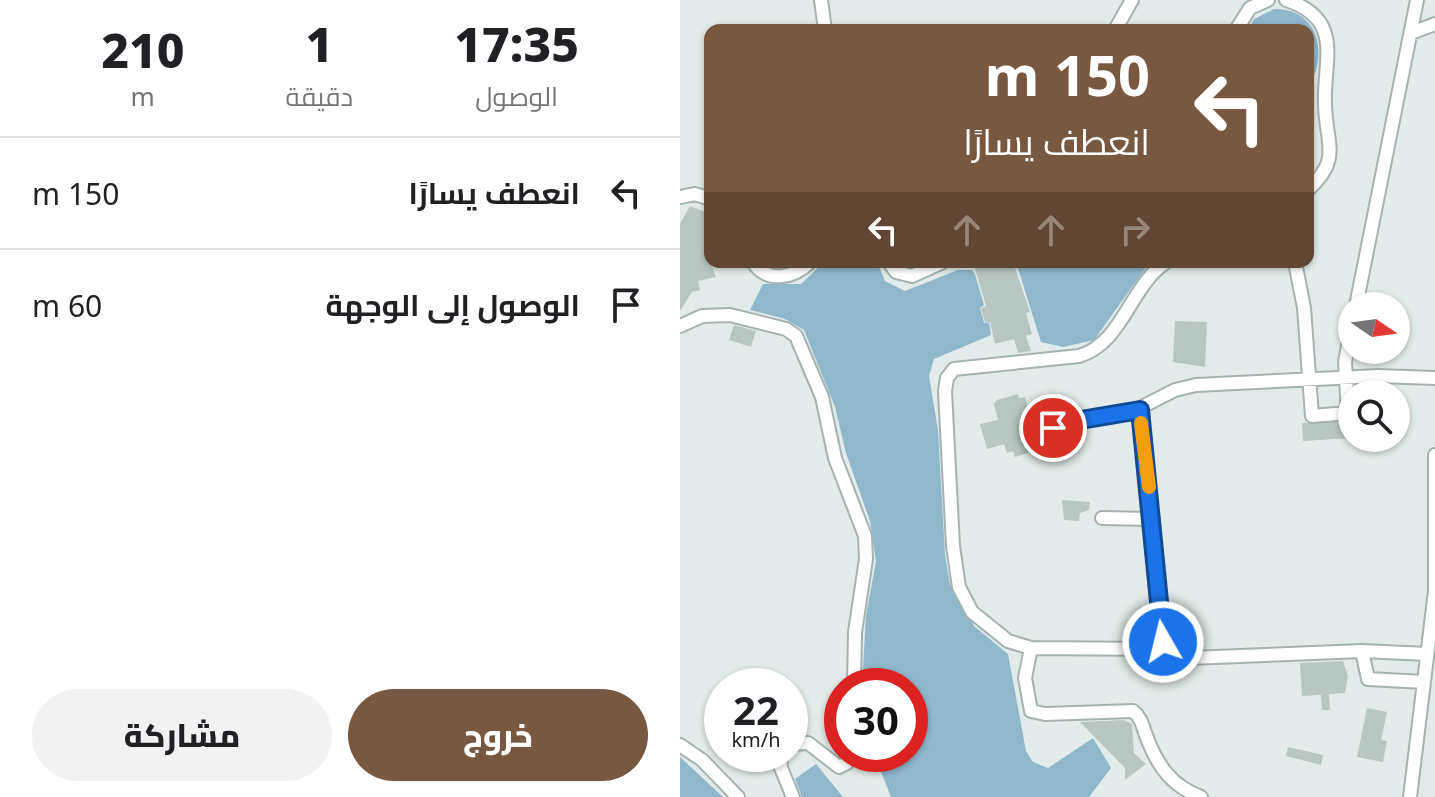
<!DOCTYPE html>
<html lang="ar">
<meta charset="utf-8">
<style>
body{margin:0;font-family:"Noto Sans",Cairo,sans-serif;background:#f2f2f2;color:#202124;direction:rtl;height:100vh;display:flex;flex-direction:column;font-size:30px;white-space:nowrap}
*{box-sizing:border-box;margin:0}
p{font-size:26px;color:#757577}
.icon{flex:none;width:44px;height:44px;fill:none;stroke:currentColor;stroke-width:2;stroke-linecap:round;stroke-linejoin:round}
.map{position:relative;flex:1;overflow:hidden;direction:ltr}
.details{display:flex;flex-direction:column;background:#fff;width:680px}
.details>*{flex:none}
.hud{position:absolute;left:24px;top:24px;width:610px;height:244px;border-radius:16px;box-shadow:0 2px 6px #0004;direction:rtl;background:#795842;color:#fff;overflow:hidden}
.needle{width:52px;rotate:103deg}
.tools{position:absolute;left:658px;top:292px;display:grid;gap:16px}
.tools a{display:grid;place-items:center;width:72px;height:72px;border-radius:50%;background:#fff;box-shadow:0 2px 6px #0004;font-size:40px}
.speed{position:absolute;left:24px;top:668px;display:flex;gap:16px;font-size:40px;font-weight:700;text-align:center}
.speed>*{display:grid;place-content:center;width:104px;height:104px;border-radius:50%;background:#fff;box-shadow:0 2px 6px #0004;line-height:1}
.speed small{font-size:20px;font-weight:400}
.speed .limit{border:12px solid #d22;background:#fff;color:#111}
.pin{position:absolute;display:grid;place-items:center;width:68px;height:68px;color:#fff;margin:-34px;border:4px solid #fff;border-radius:50%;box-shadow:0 2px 8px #0007}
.me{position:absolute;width:88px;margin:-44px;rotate:352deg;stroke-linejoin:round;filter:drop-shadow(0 0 6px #0008)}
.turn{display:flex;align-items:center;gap:28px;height:168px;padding:0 32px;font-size:36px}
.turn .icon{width:104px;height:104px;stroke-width:2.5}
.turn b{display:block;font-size:56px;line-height:68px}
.lanes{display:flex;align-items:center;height:76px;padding:0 32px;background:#0003;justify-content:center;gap:40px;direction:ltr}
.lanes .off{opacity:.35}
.eta{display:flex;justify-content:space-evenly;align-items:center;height:136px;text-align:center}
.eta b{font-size:48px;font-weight:800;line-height:56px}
.primary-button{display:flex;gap:16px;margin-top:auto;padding:16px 32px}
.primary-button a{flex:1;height:92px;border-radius:48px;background:#795842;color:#fff;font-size:32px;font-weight:800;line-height:92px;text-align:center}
.primary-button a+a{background:#f2f2f2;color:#202124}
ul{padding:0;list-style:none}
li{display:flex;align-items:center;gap:24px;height:112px;padding:0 32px;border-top:2px solid #e0e0e0}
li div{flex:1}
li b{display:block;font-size:30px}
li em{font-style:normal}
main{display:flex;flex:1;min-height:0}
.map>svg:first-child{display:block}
.water{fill:#8fb8cb}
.building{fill:#b8c6c2}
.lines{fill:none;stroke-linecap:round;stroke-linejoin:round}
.minor-casing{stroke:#a5b3b0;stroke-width:16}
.minor{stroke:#fff;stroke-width:12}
.route-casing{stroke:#114b97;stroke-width:20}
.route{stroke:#1a73e8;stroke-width:14}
.slow{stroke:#f59e0b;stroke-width:14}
</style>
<main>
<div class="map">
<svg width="755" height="797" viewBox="0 0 755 797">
<rect width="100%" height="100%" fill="#e2ebe9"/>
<path class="water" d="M594,9c45,-1 55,47 34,78v-57h-60l6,-11z
M144,262h53l8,19 20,10 53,-21h14l3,4 9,31 -4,3 4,15h5l2,12 -57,24 -5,17 9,54 7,125 5,30 24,41 34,28 18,97 7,11 15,6 45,-30 18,30 -22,29h-198l-17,-43h36v-68h-48l4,-70 10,-55 -6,-40 -24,-68 -11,-46 -31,-77 -19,-11 -35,-9 13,-26h38z
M336,262h134l-56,78 -31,7 -22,-5z
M0,757l43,40h-43z
M136,764l27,33h-41l-7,-18z"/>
<path class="building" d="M10,206l20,8v48l6,15 -18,4 2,9 -8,2 -12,19v-87z
M293,262h40l17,50 -4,1 6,21 -6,2 5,15 -13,2 -4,-14 -19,5 -5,-22 -5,1 -4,-15 5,-2z
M495,321l32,1 -2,45 -32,-5z
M54,325l22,6 -5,16 -22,-7z
M338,394l1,4 6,-1 3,12 -6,2 7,26 6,-1 4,14 -24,7 -2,-6 -6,2 -3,-9 -17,5 -7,-25 18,-4 -4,-16 3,-4z
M672,421v17l-49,3 -1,-18z
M382,500l28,2 -1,8 -9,3 -1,8 -15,-1z
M663,661l5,15 -3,17 -16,1 1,16h-8l-1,-15 -19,1 -2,-33z
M687,708l20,4 -6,28 6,1 -4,21 -26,-5z
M444,720l8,4 2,29 12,11 -21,16v-12l-45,-46z
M608,747l35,8 -2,10 -35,-9z"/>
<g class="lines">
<defs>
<path id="minor" d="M141,0l4,30
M606,0c59,19 37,61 39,104 1,42 17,54 -17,86
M435,30l17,-30
M556,30l14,-22 18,-8
M731,33l24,-9
M0,197l15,-3 15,5
M73,262c14,22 41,16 57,0
M209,262l7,10 16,4 31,-14
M486,262c-36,24 -43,81 -87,94l-125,13 -7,9 -2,13 8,155 6,41 13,25 36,29 23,7 135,1
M615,262l9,46 8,108 36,-3 -3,-51 7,-38
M676,306l61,-306
M0,326l22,-10 28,-1 56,14 10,7 26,61 13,61 30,78 1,23 -11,73 -1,54
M460,410l20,222 6,17 23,9 173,-7 65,3
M376,453l-5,-18 8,-11 73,-12 43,-22 21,-5 182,-9 57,2
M422,518l49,1
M351,648l-6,30 6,33 14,3 88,-3c9,7 10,17 14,27 11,29 25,48 54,59
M682,651l6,28 56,3
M110,744l18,-1 31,24 8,-4 6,-9
M0,745l22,15 36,37
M100,754l1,14 12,29
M730,797l25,-206v-136"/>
</defs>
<use href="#minor" class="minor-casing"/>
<use href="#minor" class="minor"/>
</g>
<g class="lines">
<defs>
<path id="route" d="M373,428l10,-5 77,-13 23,232"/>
</defs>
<use href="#route" class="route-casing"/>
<use href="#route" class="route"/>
<path class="slow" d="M461,423l8,64"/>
</g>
</svg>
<div class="tools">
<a><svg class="needle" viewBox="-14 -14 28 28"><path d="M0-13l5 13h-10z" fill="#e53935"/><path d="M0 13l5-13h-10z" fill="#757577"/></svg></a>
<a><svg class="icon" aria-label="search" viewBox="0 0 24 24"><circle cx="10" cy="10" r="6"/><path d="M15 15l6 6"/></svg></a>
</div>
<div class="speed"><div>22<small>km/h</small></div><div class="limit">30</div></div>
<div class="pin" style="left:373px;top:428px;background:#d93025"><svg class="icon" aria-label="arrive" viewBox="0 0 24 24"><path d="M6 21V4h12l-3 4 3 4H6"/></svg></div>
<svg class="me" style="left:483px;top:642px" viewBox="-20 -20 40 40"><circle r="17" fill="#1a73e8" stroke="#fff" stroke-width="3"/><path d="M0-11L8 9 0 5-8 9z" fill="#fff"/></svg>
<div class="hud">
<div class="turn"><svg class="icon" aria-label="left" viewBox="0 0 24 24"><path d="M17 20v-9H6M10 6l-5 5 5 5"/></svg><div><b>150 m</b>انعطف يسارًا</div></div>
<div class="lanes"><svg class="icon" aria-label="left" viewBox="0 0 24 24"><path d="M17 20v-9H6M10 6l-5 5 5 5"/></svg><svg class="icon off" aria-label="ahead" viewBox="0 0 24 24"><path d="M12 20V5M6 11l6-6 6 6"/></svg><svg class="icon off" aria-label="ahead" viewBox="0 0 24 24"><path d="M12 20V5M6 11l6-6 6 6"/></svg><svg class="icon off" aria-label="right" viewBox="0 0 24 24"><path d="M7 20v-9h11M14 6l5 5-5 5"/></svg></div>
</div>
</div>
<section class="details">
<div class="eta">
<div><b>17:35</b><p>الوصول</p></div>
<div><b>1</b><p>دقيقة</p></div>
<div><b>210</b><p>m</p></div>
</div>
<ul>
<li><svg class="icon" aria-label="left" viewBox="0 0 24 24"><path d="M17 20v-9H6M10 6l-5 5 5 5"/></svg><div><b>انعطف يسارًا</b></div><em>150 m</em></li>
<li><svg class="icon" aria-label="arrive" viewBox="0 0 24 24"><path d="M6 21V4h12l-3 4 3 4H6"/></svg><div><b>الوصول إلى الوجهة</b></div><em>60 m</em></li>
</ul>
<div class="primary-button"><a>خروج</a><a>مشاركة</a></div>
</section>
</main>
